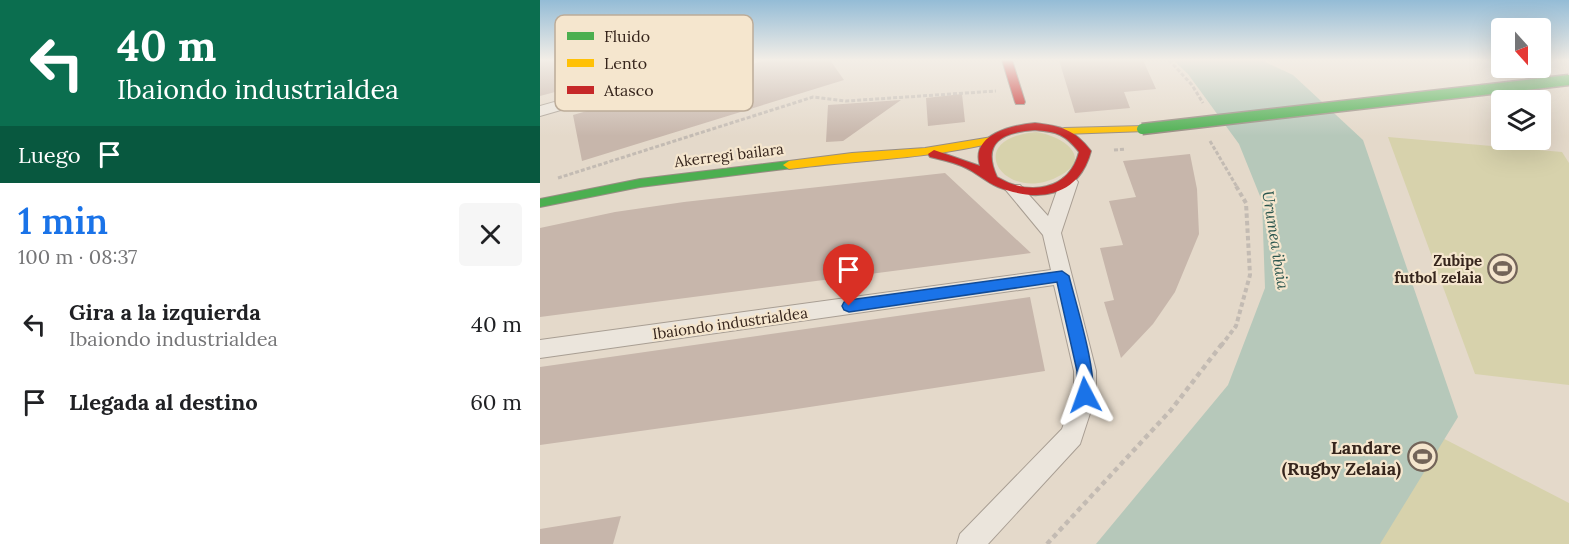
<!DOCTYPE html>
<html lang="es">
<meta charset="utf-8">
<style>
body{margin:0;font-family:Lora,serif;background:#f6f6f6;color:#202124;height:100vh;display:flex;flex-direction:column;font-size:22px;white-space:nowrap}
*{box-sizing:border-box;margin:0}
p{font-size:20px;color:#757577}
.icon{flex:none;width:33px;height:33px;fill:none;stroke:currentColor;stroke-width:2;stroke-linecap:round;stroke-linejoin:round}
.map{position:relative;flex:1;overflow:hidden}
.sheet{display:flex;flex-direction:column;background:#fff;width:540px}
.sheet>*{flex:none}
.banner{background:#0b6e4f;color:#fff;overflow:hidden}
.needle{width:39px;rotate:159deg}
.fabs{position:absolute;left:951px;top:18px;display:grid;gap:12px}
.fabs a{display:grid;place-items:center;width:60px;height:60px;border-radius:6px;background:#fff;box-shadow:0 6px 24px #0002;font-size:30px}
.pin{position:absolute;display:grid;place-items:center;width:51px;height:51px;color:#fff;margin:-62px -26px;border-radius:50% 50% 50% 0;rotate:-45deg;box-shadow:0 0 6px #0007}
.pin .icon{rotate:45deg}
.me{position:absolute;width:66px;margin:-33px;rotate:356deg;stroke-linejoin:round;filter:drop-shadow(0 0 4px #0008)}
.turn{display:flex;align-items:center;gap:21px;height:126px;padding:0 18px;font-size:27px}
.turn .icon{width:78px;height:78px;stroke-width:2.5}
.turn b{display:block;font-size:42px;line-height:51px}
.then{display:flex;align-items:center;height:57px;padding:0 18px;background:#0003;gap:12px;font-size:22px}
.round{display:grid;place-items:center;flex:none;width:63px;height:63px;border-radius:6px;background:#f6f6f6}
.headline{display:flex;align-items:center;justify-content:space-between;height:102px;padding:0 18px}
h1{font-size:36px;font-weight:600;line-height:45px;color:#1a73e8}
ul{padding:0;list-style:none}
li{display:flex;align-items:center;gap:18px;height:78px;padding:0 18px}
li div{flex:1}
li b{display:block;font-size:22px}
li em{font-style:normal}
main{display:flex;flex:1;min-height:0}
.map>svg:first-child{display:block}
.green{fill:#d7d2ac}
.water{fill:#b6c8ba}
.building{fill:#c7b6ab}
.lines{fill:none;stroke-linecap:round;stroke-linejoin:round}
.street-casing{stroke:#a89e93;stroke-width:2}
.fast-casing{stroke:#988d83;stroke-width:2}
.slow-casing{stroke:#988d83;stroke-width:2}
.jam-casing{stroke:#988d83;stroke-width:2}
.path-far2{stroke:#c3bbb3;stroke-width:3;stroke-dasharray:4 2;stroke-linecap:butt}
.path-far1{stroke:#c3bbb3;stroke-width:4;stroke-dasharray:4.5 3;stroke-linecap:butt}
.path{stroke:#c3bbb3;stroke-width:4.5;stroke-dasharray:5 4;stroke-linecap:butt}
.street{fill:#ebe5dc;fill-rule:evenodd}
.fast{fill:#4caf50;fill-rule:evenodd}
.slow{fill:#ffc107;fill-rule:evenodd}
.jam{fill:#c62828;fill-rule:evenodd}
.fast-bridge-casing{stroke:#988d83;stroke-width:13;stroke-linecap:butt}
.fast-bridge{stroke:#4caf50;stroke-width:10}
.route{fill:#1a73e8;stroke:#114b97;stroke-width:1.5}
.labels{text-anchor:middle;dominant-baseline:central;stroke-width:4.5;stroke-linejoin:round;paint-order:stroke}
.street-label{font-size:15px;fill:#36251c;stroke:#f5e6ce}
.poi-label{font-size:15px;font-weight:bold;fill:#36251c;stroke:#f5e6ce;text-anchor:end}
.water-label{font-size:16px;font-style:italic;fill:#2b564e;stroke:#f5e6ce}
.near-poi-label{font-size:18px;font-weight:bold;fill:#36251c;stroke:#f5e6ce;text-anchor:end}
.key{fill:#f5e6ce;stroke:#bcac99;stroke-width:1.5}
.key-label{font-size:16px;fill:#36251c}
</style>
<main>
<section class="sheet">
<div class="banner">
<div class="turn"><svg class="icon" aria-label="left" viewBox="0 0 24 24"><path d="M17 20v-9H6M10 6l-5 5 5 5"/></svg><div><b>40 m</b>Ibaiondo industrialdea</div></div>
<div class="then">Luego<svg class="icon" aria-label="arrive" viewBox="0 0 24 24"><path d="M6 21V4h12l-3 4 3 4H6"/></svg></div>
</div>
<div class="headline"><div><h1>1 min</h1><p>100 m · 08:37</p></div><a class="round"><svg class="icon" aria-label="close" viewBox="0 0 24 24"><path d="M6 6l12 12M18 6L6 18"/></svg></a></div>
<ul>
<li><svg class="icon" aria-label="left" viewBox="0 0 24 24"><path d="M17 20v-9H6M10 6l-5 5 5 5"/></svg><div><b>Gira a la izquierda</b><p>Ibaiondo industrialdea</p></div><em>40 m</em></li>
<li><svg class="icon" aria-label="arrive" viewBox="0 0 24 24"><path d="M6 21V4h12l-3 4 3 4H6"/></svg><div><b>Llegada al destino</b></div><em>60 m</em></li>
</ul>
</section>
<div class="map">
<svg width="1029" height="544" viewBox="0 0 1029 544">
<rect width="100%" height="100%" fill="#e4d9ca"/>
<path class="green" d="M496,132c23,3 59,24 25,43 -55,32 -102,-36 -25,-43z
M848,137l174,15 7,11v222l-94,-11z
M852,412l177,91v41h-258z"/>
<path class="water" d="M633,60h88l32,15 70,65 95,277 -78,127h-284l132,-159 37,-97 -3,-87 -23,-57 -51,-70z"/>
<path class="building" d="M0,60h23l7,28 -30,8z
M188,60h20l1,5 18,-5h63l14,20 -262,81 -9,-46 105,-30 -2,-6 49,-14z
M519,60h84l13,29 -32,3 6,16 -55,5z
M422,94l3,28 -37,4 -2,-28z
M361,100l-58,41 -17,1 2,-37z
M650,154l7,35 2,45 -24,58 -22,32 -32,34 -17,-56 10,-2 -14,-52 23,-3 -14,-44 27,-4 -13,-36z
M405,173l86,80 -491,64v-89l75,-16 69,-10z
M490,297l15,74 -255,39 -250,35v-78z
M81,516l-8,28h-73v-15z"/>
<g class="lines">
<defs>
<path id="street" d="M164,60h22l-2,3 -184,53v-10z
M529,176l6,2 3,4 -17,51 35,138v24l-16,49 -92,100h-31l3,-10 102,-105 12,-34v-24l-20,-86 -514,73v-18l511,-70 -8,-35 -38,-46 3,-4h12l28,31 12,-34 3,-4z"/>
<path id="fast" d="M249,161l6,4 -2,3 -153,19 -100,20v-8l100,-20z"/>
<path id="slow" d="M602,126l4,1v4l-82,3 -5,-3 5,-3z
M452,137l4,1v4c-68,17 -138,18 -207,27l-6,-4 6,-4 63,-8 73,-5z"/>
<path id="jam" d="M462,60h10l13,42 -1,2h-8l-1,-2z
M495,123c26,3 39,6 56,28 -12,46 -53,52 -93,36 -12,-5 -21,-14 -32,-19 -12,-6 -24,-8 -36,-11l-2,-3 6,-4 46,16c-10,-32 33,-41 55,-43zM495,130c22,2 30,4 44,22 -10,39 -50,44 -82,25 -16,-35 6,-45 38,-47z"/>
</defs>
<use href="#street" class="street-casing"/>
<use href="#fast" class="fast-casing"/>
<use href="#slow" class="slow-casing"/>
<use href="#jam" class="jam-casing"/>
<path class="path-far2" d="M629,60l23,25 11,18
M670,141l27,46
M574,150l12,-1
M18,178l255,-81 33,4 150,-10"/>
<path class="path-far1" d="M681,346l15,-20 14,-51 -4,-72 -10,-17"/>
<path class="path" d="M507,544l124,-134 51,-66"/>
<use href="#street" class="street"/>
<use href="#fast" class="fast"/>
<use href="#slow" class="slow"/>
<use href="#jam" class="jam"/>
<defs>
<path id="fast-bridge" d="M602,129l427,-49"/>
</defs>
<use href="#fast-bridge" class="fast-bridge-casing"/>
<use href="#fast-bridge" class="fast-bridge"/>
</g>
<linearGradient id="sky" x2="0" y2="1"><stop stop-color="#94bcd6"/><stop offset="0.44" stop-color="#f3eee7"/><stop offset="1" stop-color="#f3eee7" stop-opacity="0"/></linearGradient>
<rect width="1029" height="136" fill="url(#sky)"/>
<path class="route" d="M522,271l7,5c6,25 31,103 22,124l-6,2 -5,-2 -3,-5v-24l-20,-89 -208,30 -5,-2 -2,-4 2,-4 5,-2z"/>
<defs>
<symbol id="stadium-ring" viewBox="-11 -11 22 22"><circle r="9.5" fill="#f5e6ce" stroke="#736459" stroke-width="1.5"/><path d="M0-5a6.5 5 0 1 0 0 10a6.5 5 0 1 0 0-10ZM-3.5-1.8h7v3.6h-7Z" fill="#736459"/></symbol>
</defs>
<g fill-rule="evenodd">
<use href="#stadium-ring" x="946" y="252" width="33" height="33"/>
<use href="#stadium-ring" x="866" y="440" width="33" height="33"/>
</g>
<g class="labels">
<g class="street-label">
<text transform="translate(189 155) rotate(-7)">Akerregi bailara</text>
<text transform="translate(190 323) rotate(-8)">Ibaiondo industrialdea</text>
</g>
<g class="poi-label">
<text x="942" y="260">Zubipe<tspan x="942" dy="17">futbol zelaia</tspan></text>
</g>
<g class="water-label">
<text transform="translate(736 240) rotate(81)">Urumea ibaia</text>
</g>
<g class="near-poi-label">
<text x="861" y="447">Landare<tspan x="861" dy="21">(Rugby Zelaia)</tspan></text>
</g>
</g>
<rect x="15" y="15" width="198" height="96" rx="9" class="key"/>
<rect x="27" y="32" width="27" height="8" fill="#4caf50"/>
<rect x="27" y="59" width="27" height="8" fill="#ffc107"/>
<rect x="27" y="86" width="27" height="8" fill="#c62828"/>
<g class="key-label">
<text x="64" y="42">Fluido</text>
<text x="64" y="69">Lento</text>
<text x="64" y="96">Atasco</text>
</g>
</svg>
<div class="fabs">
<a><svg class="needle" viewBox="-14 -14 28 28"><path d="M0-13l5 13h-10z" fill="#e53935"/><path d="M0 13l5-13h-10z" fill="#757577"/></svg></a>
<a><svg class="icon" aria-label="layers" viewBox="0 0 24 24"><path d="M12 4l9 5-9 5-9-5zM3 14l9 5 9-5"/></svg></a>
</div>
<div class="pin" style="left:309px;top:306px;background:#d93025"><svg class="icon" aria-label="arrive" viewBox="0 0 24 24"><path d="M6 21V4h12l-3 4 3 4H6"/></svg></div>
<svg class="me" style="left:545px;top:395px" viewBox="-20 -20 40 40"><path d="M0-17L14 15 0 8-14 15z" fill="#1a73e8" stroke="#fff" stroke-width="4"/></svg>
</div>
</main>
